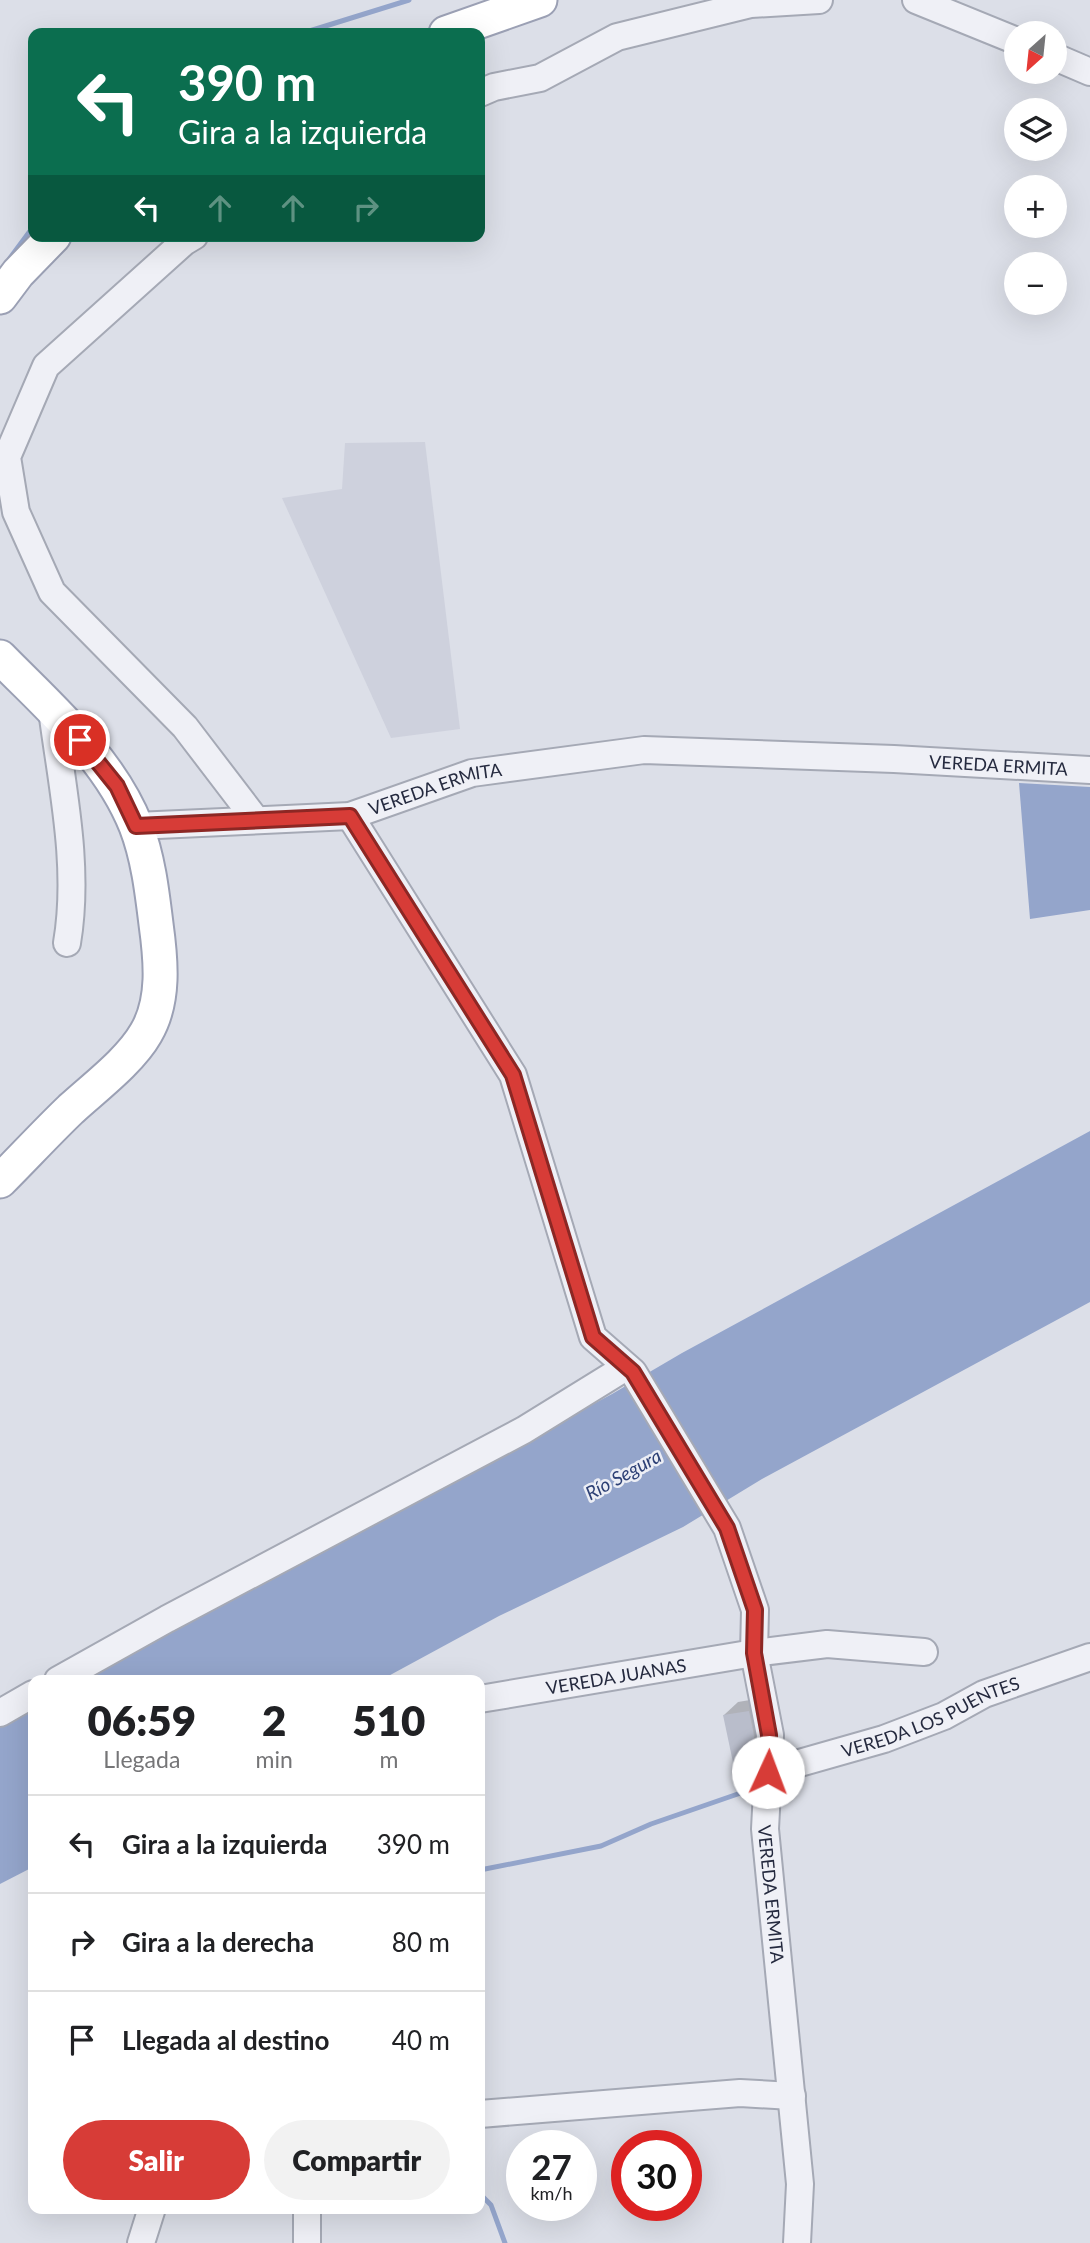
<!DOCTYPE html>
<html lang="es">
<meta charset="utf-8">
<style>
body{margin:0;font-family:Lato,sans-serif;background:#f2f2f2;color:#202124;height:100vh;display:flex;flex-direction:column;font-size:26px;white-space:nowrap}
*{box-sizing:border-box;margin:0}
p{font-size:23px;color:#757577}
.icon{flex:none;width:38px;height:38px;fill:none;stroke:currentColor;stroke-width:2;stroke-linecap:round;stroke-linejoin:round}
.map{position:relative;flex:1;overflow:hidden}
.details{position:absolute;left:28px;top:1675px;width:457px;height:539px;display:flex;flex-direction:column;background:#fff;border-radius:14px;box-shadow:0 7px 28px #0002}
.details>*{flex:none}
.guide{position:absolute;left:28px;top:28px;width:457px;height:214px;border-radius:14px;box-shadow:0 7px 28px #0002;background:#0b6e4f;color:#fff;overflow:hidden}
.needle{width:46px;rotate:207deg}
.fabs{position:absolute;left:1004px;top:21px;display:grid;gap:14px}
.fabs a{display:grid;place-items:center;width:63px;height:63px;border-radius:50%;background:#fff;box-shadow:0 7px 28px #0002;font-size:35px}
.speed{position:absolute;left:506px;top:2130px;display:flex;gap:14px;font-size:35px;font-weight:700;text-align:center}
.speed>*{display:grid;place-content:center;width:91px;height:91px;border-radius:50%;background:#fff;box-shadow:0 7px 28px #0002;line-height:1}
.speed small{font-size:18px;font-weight:400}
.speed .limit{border:10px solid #d22;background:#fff;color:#111}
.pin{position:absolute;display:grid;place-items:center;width:60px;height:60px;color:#fff;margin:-30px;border:4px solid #fff;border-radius:50%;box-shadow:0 2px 7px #0007}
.me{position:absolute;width:77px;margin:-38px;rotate:2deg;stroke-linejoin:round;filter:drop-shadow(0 0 5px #0008)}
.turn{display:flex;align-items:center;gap:24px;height:147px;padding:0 35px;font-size:32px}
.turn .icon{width:91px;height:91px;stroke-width:2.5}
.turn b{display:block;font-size:49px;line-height:60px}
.lanes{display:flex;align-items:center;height:66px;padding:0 35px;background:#0003;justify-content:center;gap:35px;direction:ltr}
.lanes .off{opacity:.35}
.eta{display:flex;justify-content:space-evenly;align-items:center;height:119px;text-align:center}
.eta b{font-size:42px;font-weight:800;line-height:49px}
.action{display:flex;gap:14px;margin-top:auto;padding:14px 35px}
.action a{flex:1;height:80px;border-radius:42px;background:#d73c37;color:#fff;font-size:28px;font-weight:800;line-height:80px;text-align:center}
.action a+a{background:#f2f2f2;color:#202124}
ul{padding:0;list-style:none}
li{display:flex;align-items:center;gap:21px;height:98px;padding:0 35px;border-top:2px solid #e0e0e0}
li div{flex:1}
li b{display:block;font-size:26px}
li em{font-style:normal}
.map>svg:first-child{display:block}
.built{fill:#ced1dd}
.water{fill:#94a5cb}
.shadow{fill:#0003}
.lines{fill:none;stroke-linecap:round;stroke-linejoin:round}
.stream{stroke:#94a5cb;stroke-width:5}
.building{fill:#b9bdcb}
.minor-casing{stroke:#a5a9b5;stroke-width:30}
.major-casing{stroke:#9ba0b4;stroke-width:37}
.minor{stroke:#eff0f6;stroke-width:26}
.major{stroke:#fff;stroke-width:33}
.route-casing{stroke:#8c2724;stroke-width:18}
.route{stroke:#d73c37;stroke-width:12}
.labels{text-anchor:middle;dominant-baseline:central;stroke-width:5;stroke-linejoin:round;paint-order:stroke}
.street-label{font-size:18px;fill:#252a3f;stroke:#eceef5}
.water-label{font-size:19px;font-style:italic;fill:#2d4075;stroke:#eceef5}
</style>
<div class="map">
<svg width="1090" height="2243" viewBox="0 0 1090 2243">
<rect width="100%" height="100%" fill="#dcdfe8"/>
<path class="built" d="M425,442l35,287 -69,9 -109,-240 60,-9 3,-46z"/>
<path class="water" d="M1019,783l71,4v123l-60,9z
M1090,1131v171l-328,177 -79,48 -184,89 -118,64h-303l534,-286 70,-41z
M33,1703v164l-33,17v-163z"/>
<path class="shadow" d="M762,1698l3,67 -14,14 -27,-64 14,-13z"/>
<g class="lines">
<path class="stream" d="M303,33l106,-33
M10,258l23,-31
M480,1870l121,-24 50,-22 107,-37
M480,2194l11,11 14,38"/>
</g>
<path class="building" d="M749,1711l5,25 -2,45 -14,5 -15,-71z"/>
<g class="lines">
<defs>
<g id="minor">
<path d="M916,0l101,41"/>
<path d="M1055,57l35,15"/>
<path d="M480,93l14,-6 46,-9 77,-41 134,-33 68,-4"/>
<path d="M194,236l-10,6 -138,124 -39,91 9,55 36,80 133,135 71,93"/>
<path d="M52,710c10,77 28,156 15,233"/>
<path id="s1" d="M350,816l163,259 80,262 40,35 94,156 28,82 -1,43 16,82 -5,94 35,355 -3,59"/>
<path id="s2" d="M136,826l214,-10 122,-43 172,-23 250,9 196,11"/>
<path d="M58,1680l109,-61 357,-189 102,-63"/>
<path id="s3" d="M480,1699l274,-46 73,-9 97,8"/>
<path d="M0,1713l33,-19"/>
<path id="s4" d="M768,1772l116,-33 60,-23 40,-22 106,-37"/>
<path d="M480,2114l260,-21 52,3"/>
<path d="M307,2208v35"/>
<path d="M141,2243l11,-35"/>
</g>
<path id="major" d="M446,33l94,-33
M0,297l18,-24 36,-37
M0,657c50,51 109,101 136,169 12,31 16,65 20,98 5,36 9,77 -10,109 -16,28 -51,54 -75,76 -24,23 -47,48 -71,72"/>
</defs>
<use href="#minor" class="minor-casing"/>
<use href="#major" class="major-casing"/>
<use href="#minor" class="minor"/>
<use href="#major" class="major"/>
</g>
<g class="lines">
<defs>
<path id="route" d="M80,740l37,46 19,40 214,-10 163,259 80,262 40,35 94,156 28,82 -1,43 15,82 -1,37"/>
</defs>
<use href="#route" class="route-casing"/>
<use href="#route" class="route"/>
</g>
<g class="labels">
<g class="street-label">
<text stroke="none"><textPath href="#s2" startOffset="872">VEREDA ERMITA</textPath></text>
<text stroke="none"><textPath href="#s2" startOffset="304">VEREDA ERMITA</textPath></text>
<text stroke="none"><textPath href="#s3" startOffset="138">VEREDA JUANAS</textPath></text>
<text stroke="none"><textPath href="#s4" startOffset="172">VEREDA LOS PUENTES</textPath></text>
<text stroke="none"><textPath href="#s1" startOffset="1188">VEREDA ERMITA</textPath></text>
</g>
<g class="water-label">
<text transform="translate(623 1474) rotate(-29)">Río Segura</text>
</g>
</g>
</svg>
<div class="fabs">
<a><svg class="needle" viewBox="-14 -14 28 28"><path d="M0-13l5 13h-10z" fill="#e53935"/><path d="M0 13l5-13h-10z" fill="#757577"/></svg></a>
<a><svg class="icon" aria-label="layers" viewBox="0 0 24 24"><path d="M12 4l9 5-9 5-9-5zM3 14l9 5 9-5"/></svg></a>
<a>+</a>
<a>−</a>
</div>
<div class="speed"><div>27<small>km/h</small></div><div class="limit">30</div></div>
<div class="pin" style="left:80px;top:740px;background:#d93025"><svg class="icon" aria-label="arrive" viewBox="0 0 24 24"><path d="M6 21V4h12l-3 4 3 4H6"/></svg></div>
<svg class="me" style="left:768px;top:1772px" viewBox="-20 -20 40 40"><circle r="19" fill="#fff"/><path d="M0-13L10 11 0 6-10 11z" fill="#d73c37"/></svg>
<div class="guide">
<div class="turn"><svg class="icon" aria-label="left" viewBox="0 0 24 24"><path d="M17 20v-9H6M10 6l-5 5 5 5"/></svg><div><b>390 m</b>Gira a la izquierda</div></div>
<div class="lanes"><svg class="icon" aria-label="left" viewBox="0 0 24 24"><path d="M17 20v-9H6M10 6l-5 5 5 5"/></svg><svg class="icon off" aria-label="ahead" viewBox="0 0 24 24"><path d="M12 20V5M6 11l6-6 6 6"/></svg><svg class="icon off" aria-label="ahead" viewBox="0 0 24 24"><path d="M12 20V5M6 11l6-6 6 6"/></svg><svg class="icon off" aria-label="right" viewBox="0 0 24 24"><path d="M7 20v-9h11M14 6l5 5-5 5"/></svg></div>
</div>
<section class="details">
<div class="eta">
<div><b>06:59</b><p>Llegada</p></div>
<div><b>2</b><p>min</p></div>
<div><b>510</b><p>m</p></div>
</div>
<ul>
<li><svg class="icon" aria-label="left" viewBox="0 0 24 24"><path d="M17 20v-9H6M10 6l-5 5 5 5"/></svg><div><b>Gira a la izquierda</b></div><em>390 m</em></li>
<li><svg class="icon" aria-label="right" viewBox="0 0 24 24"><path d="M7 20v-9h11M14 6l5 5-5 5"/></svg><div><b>Gira a la derecha</b></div><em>80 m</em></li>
<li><svg class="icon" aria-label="arrive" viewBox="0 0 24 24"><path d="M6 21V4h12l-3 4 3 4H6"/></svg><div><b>Llegada al destino</b></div><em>40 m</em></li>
</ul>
<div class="action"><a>Salir</a><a>Compartir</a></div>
</section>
</div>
